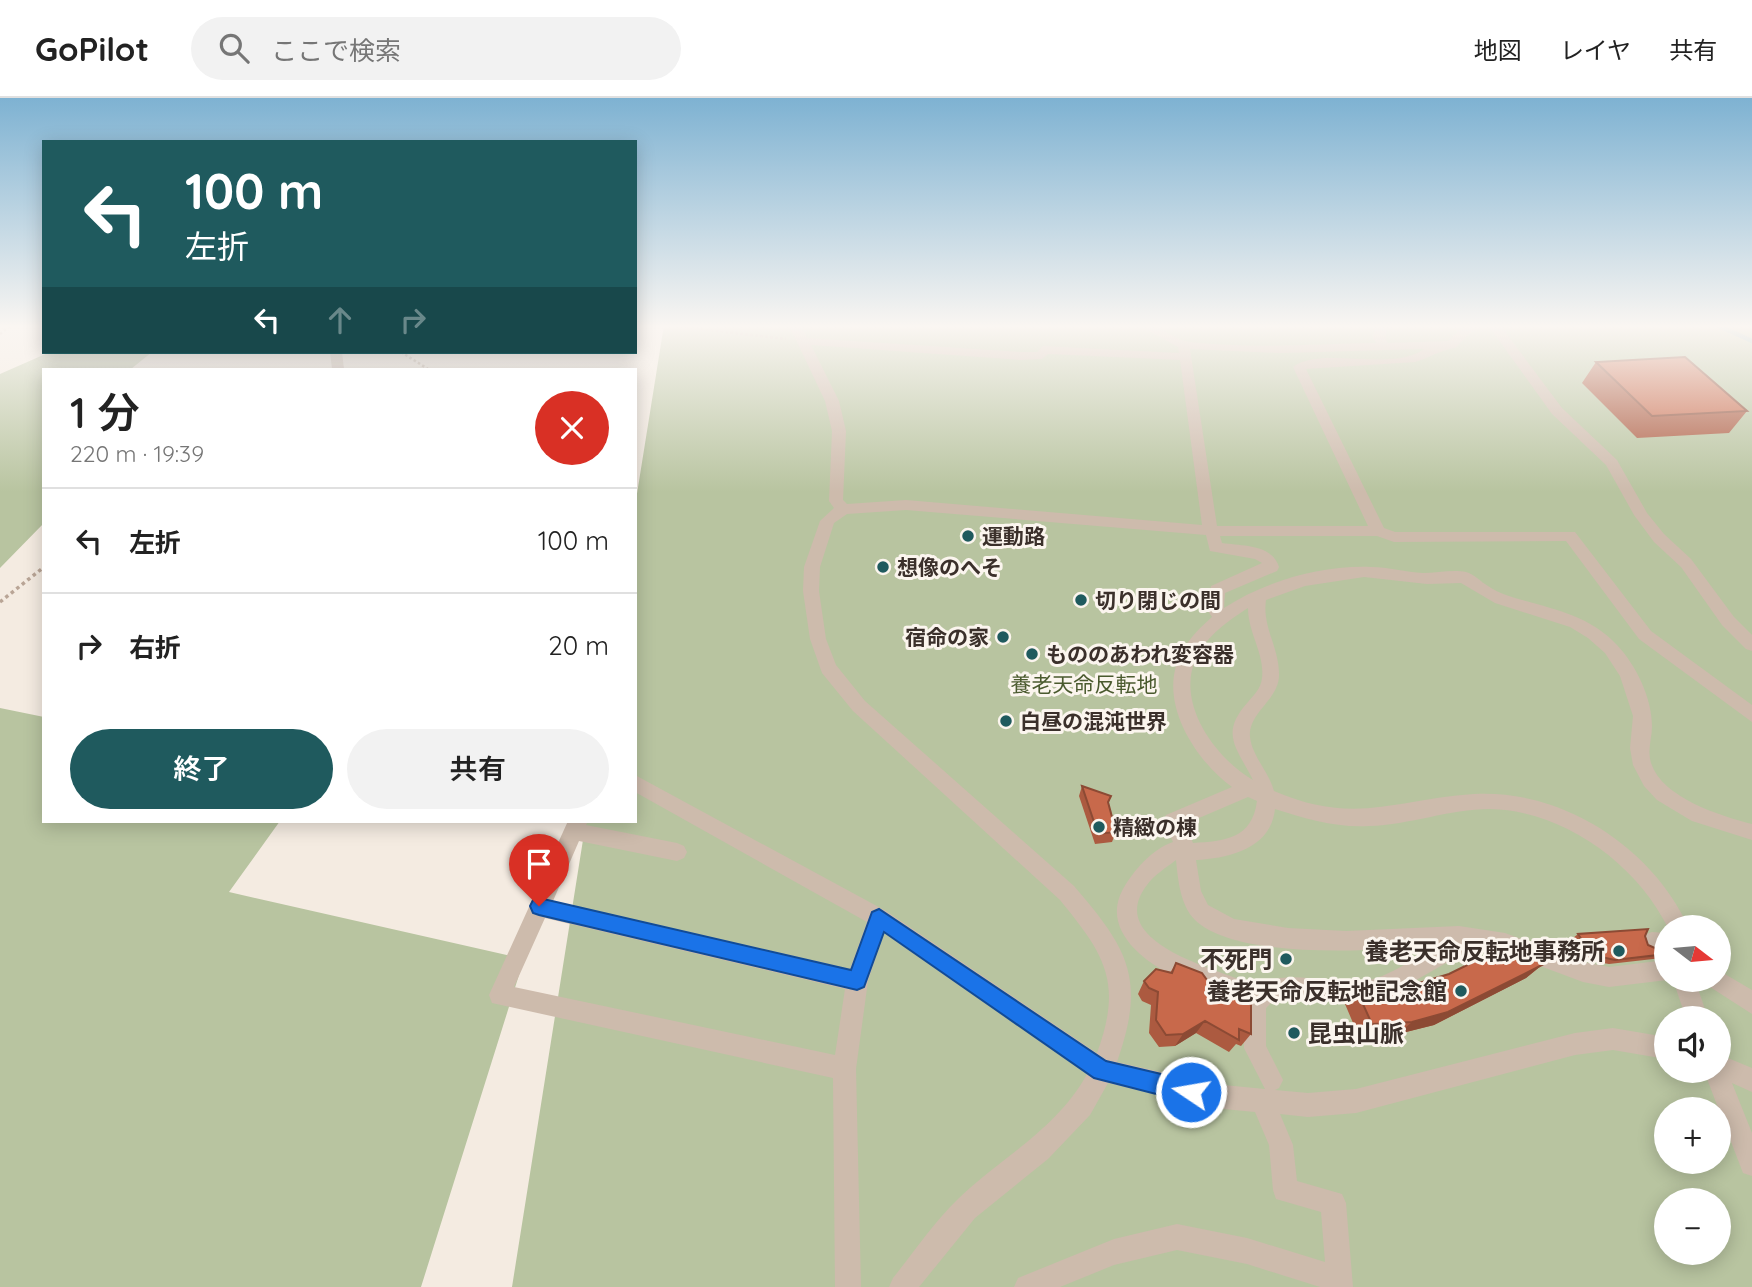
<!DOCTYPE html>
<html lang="ja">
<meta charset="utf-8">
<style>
body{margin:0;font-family:Quicksand,"Noto Sans JP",sans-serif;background:#f2f2f2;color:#222;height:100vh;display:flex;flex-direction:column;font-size:26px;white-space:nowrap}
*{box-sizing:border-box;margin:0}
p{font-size:23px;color:#767676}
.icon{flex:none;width:38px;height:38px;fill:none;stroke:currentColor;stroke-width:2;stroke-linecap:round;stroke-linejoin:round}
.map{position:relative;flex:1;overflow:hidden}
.side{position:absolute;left:42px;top:270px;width:595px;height:455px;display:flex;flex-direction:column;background:#fff;border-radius:0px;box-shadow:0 4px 18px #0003}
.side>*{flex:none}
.banner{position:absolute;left:42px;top:42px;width:595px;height:214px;border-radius:0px;box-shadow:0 4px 18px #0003;background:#1f5a5e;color:#fff;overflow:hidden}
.needle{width:46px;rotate:106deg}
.fabs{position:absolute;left:1654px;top:817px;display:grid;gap:14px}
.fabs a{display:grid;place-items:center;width:77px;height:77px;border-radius:50%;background:#fff;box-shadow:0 4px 18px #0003;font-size:35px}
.pin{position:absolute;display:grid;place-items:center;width:60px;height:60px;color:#fff;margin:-72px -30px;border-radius:50% 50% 50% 0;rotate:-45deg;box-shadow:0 0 7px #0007}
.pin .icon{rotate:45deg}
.me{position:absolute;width:77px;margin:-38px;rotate:282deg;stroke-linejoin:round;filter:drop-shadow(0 0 5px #0008)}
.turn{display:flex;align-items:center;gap:24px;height:147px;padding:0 28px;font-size:32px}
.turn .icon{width:91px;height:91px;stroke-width:2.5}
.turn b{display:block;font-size:49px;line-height:60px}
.lanes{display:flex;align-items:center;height:66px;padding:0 28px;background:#0003;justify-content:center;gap:35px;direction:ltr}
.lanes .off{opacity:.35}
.round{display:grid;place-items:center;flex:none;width:74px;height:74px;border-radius:37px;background:#f2f2f2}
.headline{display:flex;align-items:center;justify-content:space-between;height:119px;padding:0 28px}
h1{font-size:42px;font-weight:600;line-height:52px}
.action{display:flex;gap:14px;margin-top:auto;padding:14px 28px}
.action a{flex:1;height:80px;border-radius:42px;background:#1f5a5e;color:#fff;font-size:28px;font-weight:600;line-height:80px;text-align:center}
.action a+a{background:#f2f2f2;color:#222}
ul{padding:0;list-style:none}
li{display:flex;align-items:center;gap:21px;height:105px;padding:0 28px;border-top:2px solid #e0e0e0}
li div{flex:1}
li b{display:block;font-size:26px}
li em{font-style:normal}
header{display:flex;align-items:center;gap:42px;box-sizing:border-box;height:98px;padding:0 35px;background:#fff;border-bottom:2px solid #e0e0e0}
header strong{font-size:33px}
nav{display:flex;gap:38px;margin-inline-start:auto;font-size:24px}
.search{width:490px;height:63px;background:#f2f2f2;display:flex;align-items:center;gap:18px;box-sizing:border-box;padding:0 24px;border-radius:38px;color:#767676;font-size:26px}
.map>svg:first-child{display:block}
.green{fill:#b8c4a0;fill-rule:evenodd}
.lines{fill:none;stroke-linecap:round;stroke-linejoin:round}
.stream{stroke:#7fb0b2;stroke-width:4.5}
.path-far1{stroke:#b9a596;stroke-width:2.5;stroke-dasharray:2.5 2.5;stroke-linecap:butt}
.path{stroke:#b9a596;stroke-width:3.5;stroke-dasharray:3.5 3.5;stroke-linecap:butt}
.minor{fill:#cdbbac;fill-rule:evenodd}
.wall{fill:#ac5a40}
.shaded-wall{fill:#8c4a34}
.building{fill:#c8694b;stroke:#8c4a34;stroke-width:2}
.route{fill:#1a73e8;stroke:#114b97;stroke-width:2}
.poi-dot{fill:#1f5a5e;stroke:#fbf5ee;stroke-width:2.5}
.labels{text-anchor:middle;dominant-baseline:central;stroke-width:6;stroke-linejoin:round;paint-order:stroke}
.poi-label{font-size:21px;font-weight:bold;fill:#3b302b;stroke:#fbf5ee;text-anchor:start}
.park-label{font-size:21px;fill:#4a5a2e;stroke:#fbf5ee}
.near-poi-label{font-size:24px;font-weight:bold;fill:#3b302b;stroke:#fbf5ee;text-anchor:end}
</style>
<header>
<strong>GoPilot</strong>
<div class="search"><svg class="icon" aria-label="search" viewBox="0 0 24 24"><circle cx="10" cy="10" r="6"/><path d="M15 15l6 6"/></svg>ここで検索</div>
<nav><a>地図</a><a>レイヤ</a><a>共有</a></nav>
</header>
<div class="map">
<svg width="1752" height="1189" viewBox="0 0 1752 1189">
<rect width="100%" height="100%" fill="#f4ebe1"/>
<path class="green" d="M664,227h1088v962h-1240l74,-466h49v-315zM1666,830h52v52h-52zM1666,920h52v53h-52zM1666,1012h52v52h-52zM1666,1102h52v53h-52z
M50,254h102l-21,17h-87v154l-44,45v-194z
M0,610l44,9v104h236l-51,71 295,67 -103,328h-421z"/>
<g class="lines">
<path class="stream" d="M1717,227l35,16"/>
<path class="path-far1" d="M666,227l120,14
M0,236l11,-9
M401,254l27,17"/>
<path class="path" d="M0,504l44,-35"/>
<path class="minor" d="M789,227h12l6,13 214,14h16l6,-6 136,7 -1,-6 -39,-22c24,0 32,14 51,17 61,7 125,2 186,1l-3,-6 3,-12h12l-3,12 3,6 60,-2 17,-16h13l-23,23c-18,3 -23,9 -40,14l-109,7 78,159 11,4h180l76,99 101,74v17l-113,-83 -73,-98 -172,1 -17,-6h-157l2,7c20,3 50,1 57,24l-2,4 -52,22 -1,15c42,-27 97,-43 147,-41 17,0 35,5 52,6 14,0 30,-4 43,-1 8,2 15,10 22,14 10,7 23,11 34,14 35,10 69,17 95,45 19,20 35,53 35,81 0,13 -5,23 -1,37 11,35 70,53 101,61v16l-60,-19 -35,-21 -13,-14 -11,-21 -3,-17 3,-32 -13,-40 -15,-23 -17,-15 -18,-11 -75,-24 -34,-20 -34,1 -63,-7 -59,9 -39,14c-4,27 13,47 13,74 1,25 -31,38 -29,63 2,19 19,35 24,54 80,35 123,8 200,3 89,-5 179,54 215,134h-21c-31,-64 -105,-118 -178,-119 -41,0 -80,16 -121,17 -32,2 -63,-7 -94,-17 -4,39 -45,49 -79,51l5,31 7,14 26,14 54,9 58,3 113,-5 46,7 78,29 26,5 57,-7 1,20 -58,7 -26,-5 -78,-29 -31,-6 -63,36 -45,20 -62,-4 -31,2 -7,7v38l17,34 -4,8 -4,2 33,3 48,-4 219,-56 38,-5 53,9v22l-53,-9 -38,5 -219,58 -48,4 -28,-3 13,31 4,36 45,13 4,9 7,84h-33l-73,-23 -70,-14 -63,15 -54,22h-46l4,-9 96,-39 63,-15 70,14 78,24 -4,-50 -45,-13 -3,-9 -4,-45 -14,-33 -42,-4 -105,-25 -18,32 -42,44 -73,59 -56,69h-30l4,-9c21,-26 41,-56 65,-79 44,-42 99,-70 129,-125l-203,-141 -16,48 -12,88 5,218h-26l-2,-209 -341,-75 -3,-8 79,-174h20l-2,4 91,18 7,3 3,6 -3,6 -7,3 -98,-20 -26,60 297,68 17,-47 -232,-130v-17l251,136 211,142c26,-71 8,-98 -37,-153l-207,-189 -31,-38 -12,-34 -7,-48 1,-24 16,-46 14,-13 -5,-7 3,-70 -7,-30zM811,247l210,15 21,-1 6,-5 132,6 22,165 -296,-25 -59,4 -4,-4 3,-69 -7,-30zM1190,251l90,4 144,-4c-33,24 -103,-4 -131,18l75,159h-151zM906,412l300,25 4,16 45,8 7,4 -51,23 -3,25 4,6c-16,14 -32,31 -37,53 -10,43 24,93 57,117l-66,28 -3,6 10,21c-21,7 -39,28 -50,47 -21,38 16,70 49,86 25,12 52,14 72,33v40l21,41 -52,-5 -96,-22c29,-83 12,-112 -43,-176l-209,-185 -29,-36 -10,-26 -7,-48 1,-24 14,-44 13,-9zM1248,510c0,25 17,46 14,70 -1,10 -7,16 -14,24 -29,32 -11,46 5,78 -38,-22 -79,-78 -56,-124 10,-20 32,-36 51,-48zM1248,699l9,4c-5,38 -32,40 -64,42l-8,-19zM1176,762c2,19 4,45 19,60 43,41 186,31 242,25 -19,11 -50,33 -72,36 -31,5 -86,-16 -110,8l-8,-7c-35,-14 -143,-41 -100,-97 7,-10 20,-18 29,-25zM545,820l300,71 -10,66 -321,-68z
M1488,227h12l62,83 55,52 30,53 17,21 27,25 43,58 18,18v16l-6,-2 -24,-24 -41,-58 -27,-25 -20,-27 -28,-50 -54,-51z
M330,254h12l2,17h-12z
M1652,834l14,1v23l-22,-7 -3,-7 3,-7z
M1718,872l34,20v24l-42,-27 -3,-7h11z
M1673,882h22l13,38h-22z
M1718,956l34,14v24l-20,-9 20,50v43l-9,-3 -39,-102h14z"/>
</g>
<path class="wall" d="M1596,264l151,49 -18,22 -92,5 -55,-55z
M1082,688l29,10 -3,9 8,27 -4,10 -17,2 -16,-48z
M1578,836l67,2 3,9 18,8v2l-4,3 -53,6 -23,-4 -13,-22z
M1176,865l75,71 -10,12 -5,-2 -7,8 -33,-19 -21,13 -16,1 -10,-14 2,-28 -9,-4 -4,-7 6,-13 26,-8z
M1542,867l-16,13 -92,47 -36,9 -39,3 -14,-33 12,-13 21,2 41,-10 30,-9z"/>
<path class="shaded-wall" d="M1542,867l-16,13 -92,47 -36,9 14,-12z
M1205,923l-9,12 -21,13 8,-12z"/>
<path class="building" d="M1685,259l62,54 -95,5 -56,-54z
M1082,688l29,10 -3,6 8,30 -18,2z
M1648,831l-3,7 3,9 18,8v1l-51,6 -23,-5 -14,-21z
M1516,843l26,24 -94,47 -36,10 -40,2 -15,-33 21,2 41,-10 30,-9z
M1176,865l26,10 10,14 8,-6 18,9 13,15v29l-12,-5v11l-34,-19 -22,13 -17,1 -10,-15 2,-28 -9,-4 -5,-7 12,-12 16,4z"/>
<linearGradient id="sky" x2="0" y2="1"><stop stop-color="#7eb2d2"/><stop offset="0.58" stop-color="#faf6f2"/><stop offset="1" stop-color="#faf6f2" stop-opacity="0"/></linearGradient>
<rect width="1752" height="394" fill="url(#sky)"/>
<path class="route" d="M539,800l312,72 21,-58 7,-3 227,152 85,20 7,3 3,8 -3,7 -7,4 -97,-25 -210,-146 -20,55 -7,3 -318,-75 -6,-2 -3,-7 3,-6z"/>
<g class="poi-dot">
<circle cx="968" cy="438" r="7"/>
<circle cx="883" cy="469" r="7"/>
<circle cx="1081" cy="502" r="7"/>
<circle cx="1003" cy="539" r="7"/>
<circle cx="1032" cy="556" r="7"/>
<circle cx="1006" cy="623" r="7"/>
<circle cx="1099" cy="729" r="7"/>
<circle cx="1619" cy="853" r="7"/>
<circle cx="1286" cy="861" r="7"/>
<circle cx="1461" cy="893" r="7"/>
<circle cx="1294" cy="935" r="7"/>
</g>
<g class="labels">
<g class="poi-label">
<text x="982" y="438">運動路</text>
<text x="897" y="469">想像のへそ</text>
<text x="1095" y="502">切り閉じの間</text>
<text x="989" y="539" text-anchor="end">宿命の家</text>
<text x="1046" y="556">もののあわれ変容器</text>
<text x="1020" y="623">白昼の混沌世界</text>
<text x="1113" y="729">精緻の棟</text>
</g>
<g class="park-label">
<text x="1084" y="586">養老天命反転地</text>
</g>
<g class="near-poi-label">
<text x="1605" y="853">養老天命反転地事務所</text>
<text x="1272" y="861">不死門</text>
<text x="1447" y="893">養老天命反転地記念館</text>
<text x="1308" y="935" text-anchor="start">昆虫山脈</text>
</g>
</g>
</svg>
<div class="fabs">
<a><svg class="needle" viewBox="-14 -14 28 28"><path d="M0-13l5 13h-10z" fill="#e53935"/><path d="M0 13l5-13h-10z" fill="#767676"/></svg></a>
<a><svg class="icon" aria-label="sound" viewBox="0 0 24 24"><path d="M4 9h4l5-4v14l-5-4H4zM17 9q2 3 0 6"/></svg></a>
<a>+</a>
<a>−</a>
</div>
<div class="pin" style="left:539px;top:808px;background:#d93025"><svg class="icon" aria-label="arrive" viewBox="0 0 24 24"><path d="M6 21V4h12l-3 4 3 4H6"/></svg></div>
<svg class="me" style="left:1191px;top:994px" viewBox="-20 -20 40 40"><circle r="17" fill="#1a73e8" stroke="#fff" stroke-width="3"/><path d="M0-11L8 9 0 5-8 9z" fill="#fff"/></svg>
<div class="banner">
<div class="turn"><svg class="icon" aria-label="left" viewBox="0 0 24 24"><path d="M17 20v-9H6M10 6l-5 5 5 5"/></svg><div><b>100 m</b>左折</div></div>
<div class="lanes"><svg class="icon" aria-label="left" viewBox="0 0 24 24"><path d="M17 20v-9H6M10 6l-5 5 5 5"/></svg><svg class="icon off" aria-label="ahead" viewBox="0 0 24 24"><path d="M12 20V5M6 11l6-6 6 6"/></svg><svg class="icon off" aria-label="right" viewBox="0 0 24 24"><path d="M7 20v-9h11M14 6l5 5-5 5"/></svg></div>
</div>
<section class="side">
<div class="headline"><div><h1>1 分</h1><p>220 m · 19:39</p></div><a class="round" style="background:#d93025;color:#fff"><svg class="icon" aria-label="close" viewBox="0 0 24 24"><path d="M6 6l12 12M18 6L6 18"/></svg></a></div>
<ul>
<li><svg class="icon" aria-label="left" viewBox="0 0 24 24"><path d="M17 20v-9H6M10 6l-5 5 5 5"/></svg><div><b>左折</b></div><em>100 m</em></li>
<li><svg class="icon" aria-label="right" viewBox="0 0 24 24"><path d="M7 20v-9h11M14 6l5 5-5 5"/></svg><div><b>右折</b></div><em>20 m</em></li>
</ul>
<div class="action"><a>終了</a><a>共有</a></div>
</section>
</div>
